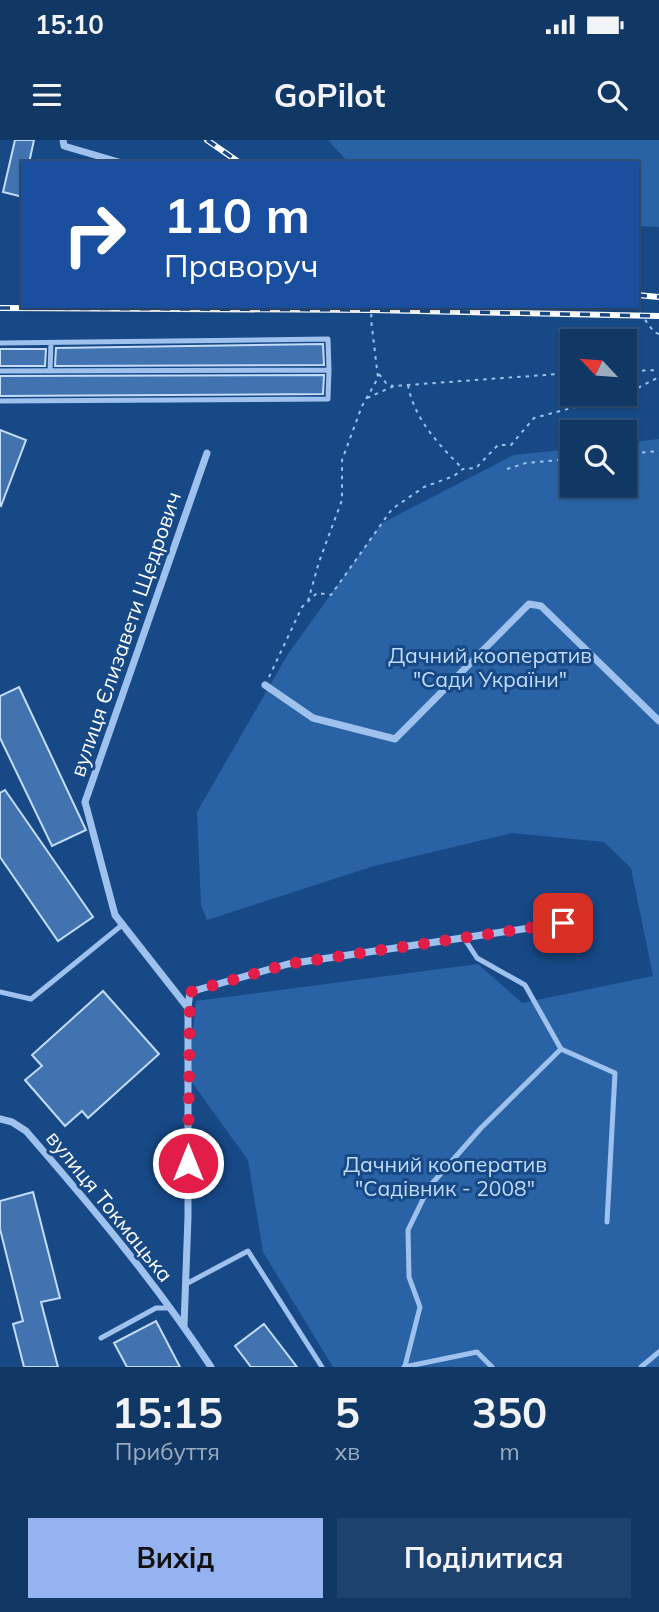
<!DOCTYPE html>
<html lang="uk">
<meta charset="utf-8">
<style>
body{margin:0;font-family:Mulish,sans-serif;background:#1e426e;color:#f1f3f6;height:100vh;display:flex;flex-direction:column;font-size:26px;white-space:nowrap}
*{box-sizing:border-box;margin:0}
p{font-size:23px;color:#9cacbf}
.icon{flex:none;width:38px;height:38px;fill:none;stroke:currentColor;stroke-width:2;stroke-linecap:round;stroke-linejoin:round}
.map{position:relative;height:1227px;overflow:hidden}
.sheet{display:flex;flex-direction:column;background:#113765;flex:1}
.sheet>*{flex:none}
.banner{position:absolute;left:21px;top:21px;width:618px;height:147px;border-radius:0px;box-shadow:0 2px 5px #0004,0 0 0 2px #305179;background:#1a4fa0;color:#fff;overflow:hidden}
.needle{width:46px;rotate:296deg}
.tools{position:absolute;left:560px;top:189px;display:grid;gap:14px}
.tools a{display:grid;place-items:center;width:77px;height:77px;border-radius:0px;background:#113765;box-shadow:0 2px 5px #0004,0 0 0 2px #305179;font-size:35px}
.pin{position:absolute;display:grid;place-items:center;width:60px;height:60px;color:#fff;margin:-30px;border-radius:14px;box-shadow:0 4px 10px #0006}
.me{position:absolute;width:77px;margin:-38px;rotate:0deg;stroke-linejoin:round;filter:drop-shadow(0 0 5px #0008)}
.turn{display:flex;align-items:center;gap:24px;height:147px;padding:0 28px;font-size:32px}
.turn .icon{width:91px;height:91px;stroke-width:2.5}
.turn b{display:block;font-size:49px;line-height:60px}
.eta{display:flex;justify-content:space-evenly;align-items:center;height:119px;text-align:center}
.eta b{font-size:42px;font-weight:700;line-height:49px}
.action{display:flex;gap:14px;margin-top:auto;padding:14px 28px}
.action a{flex:1;height:80px;border-radius:0px;background:#95b2f1;color:#111;font-size:28px;font-weight:700;line-height:80px;text-align:center}
.action a+a{background:#1e426e;color:#f1f3f6}
.status{display:flex;justify-content:space-between;align-items:center;height:49px;padding:0 35px;background:#113765;direction:ltr}
.status svg{height:19px;fill:currentColor}
header{display:flex;justify-content:space-between;align-items:center;height:91px;padding:0 28px;background:#113765;font-size:32px;font-weight:700}
.map>svg:first-child{display:block}
.green{fill:#2a63a5}
.building{fill:#4073b0;stroke:#c3dcfa;stroke-width:2}
.lines{fill:none;stroke-linecap:round;stroke-linejoin:round}
.path{stroke:#9ec2ed;stroke-width:2;stroke-dasharray:3.5 5;stroke-linecap:butt}
.service{stroke:#9ec2ed;stroke-width:5}
.minor{stroke:#9ec2ed;stroke-width:7}
.rail-casing{stroke:#fff;stroke-width:6}
.rail{stroke:#174987;stroke-width:3.5;stroke-dasharray:10;stroke-linecap:butt}
.route{stroke:#e11d48;stroke-width:12;stroke-dasharray:0 21.6}
.labels{text-anchor:middle;dominant-baseline:central;stroke-width:6;stroke-linejoin:round;paint-order:stroke}
.street-label{font-size:21px;fill:#fff;stroke:#174987}
.park-label{font-size:21px;fill:#c3dcfa;stroke:#174987}
</style>
<div class="status"><b>15:10</b><svg viewBox="0 0 49 12"><path d="M0 12V9h3v3zM5 12V6h3v6zM10 12V3h3v9zM15 12V0h3v12zM26 1h20v11H26zM47 4h2v5h-2z"/></svg></div>
<header><svg class="icon" aria-label="menu" viewBox="0 0 24 24"><path d="M4 6h16M4 12h16M4 18h16"/></svg>GoPilot<svg class="icon" aria-label="search" viewBox="0 0 24 24"><circle cx="10" cy="10" r="6"/><path d="M15 15l6 6"/></svg></header>
<div class="map">
<svg width="659" height="1227" viewBox="0 0 659 1227">
<rect width="100%" height="100%" fill="#174987"/>
<path class="green" d="M328,0h331v87l-22,-1v-63h-288z
M659,299v928h-326l-70,-115 -15,-92 -60,-83 8,-76 282,-37 44,39 131,-27 -22,-108 -27,-26 -92,-9 -138,33 -167,54 -6,-15 -4,-93 91,-158 94,-131 132,-68 58,-6v36h53v-42z"/>
<path class="building" d="M15,0h19l-5,23h-6v34l-20,-5z
M323,204l1,21 -269,1 1,-18z
M0,209h46l-1,17h-45z
M324,235l-1,19 -323,2v-20z
M0,290l26,10 -25,66 -1,-1z
M19,547l67,143 -34,16 -52,-108v-42z
M5,650l88,127 -35,24 -58,-84v-64z
M103,851l56,63 -71,64 -6,-7 -17,15 -40,-46 17,-14 -10,-11z
M33,1052l27,106 -19,4 17,65h-34l-11,-43 10,-3 -23,-92v-28z
M156,1181l24,46h-53l-13,-24z
M264,1184l33,43h-46l-16,-21z"/>
<g class="lines">
<path class="path" d="M635,166l19,26 5,2
M625,231l34,-1
M379,234l7,9 7,3
M408,245c6,34 31,60 55,84
M367,258l27,-12 178,-13
M625,314l34,-3
M507,329l19,-6 46,-4
M308,461l11,-39 23,-62v-40l20,-54 16,-28 -7,-59 1,-13
M269,537l33,-70 15,-14 14,2 61,-86 32,-22 30,-11 9,-7 13,-1 22,-23h13l23,-27 94,-25 31,-16"/>
<path class="service" d="M0,203l328,-4 1,31
M0,231l329,-1 -1,29 -328,2
M50,231l1,-28
M0,852l31,7 91,-74
M561,909l54,24 -8,149
M186,1144l62,-33 74,116
M101,1198l55,-30h15
M405,1226l15,-59 -11,-30 -1,-47 21,-43 52,-59 80,-79 -36,-64 -48,-27 -13,-20
M404,1227l73,-15 15,15
M641,1227l18,-15"/>
<path class="minor" d="M63,0l1,6 58,17
M265,545l48,33 82,21 134,-135 12,2 118,115
M188,867l2,-15 98,-28 275,-41
M0,979l12,3 14,9c66,76 130,152 185,236
M184,1186l4,-109v-209l-73,-93 -30,-113 122,-349"/>
<defs>
<path id="rail" d="M207,0l33,23
M637,155l22,2
M0,168l371,2 288,6"/>
</defs>
<use href="#rail" class="rail-casing"/>
<use href="#rail" class="rail"/>
</g>
<g class="lines">
<path class="route" d="M188,1023l2,-171 98,-28 275,-41"/>
</g>
<g class="labels">
<g class="street-label">
<text transform="translate(125 494) rotate(-71)">вулиця Єлизавети Щедрович</text>
<text transform="translate(110 1066) rotate(51)">вулиця Токмацька</text>
</g>
<g class="park-label">
<text x="490" y="515">Дачний кооператив<tspan x="490" dy="24">"Сади України"</tspan></text>
<text x="445" y="1024">Дачний кооператив<tspan x="445" dy="24">"Садівник - 2008"</tspan></text>
</g>
</g>
</svg>
<div class="tools">
<a><svg class="needle" viewBox="-14 -14 28 28"><path d="M0-13l5 13h-10z" fill="#e53935"/><path d="M0 13l5-13h-10z" fill="#9cacbf"/></svg></a>
<a><svg class="icon" aria-label="search" viewBox="0 0 24 24"><circle cx="10" cy="10" r="6"/><path d="M15 15l6 6"/></svg></a>
</div>
<div class="pin" style="left:563px;top:783px;background:#d93025"><svg class="icon" aria-label="arrive" viewBox="0 0 24 24"><path d="M6 21V4h12l-3 4 3 4H6"/></svg></div>
<svg class="me" style="left:188px;top:1023px" viewBox="-20 -20 40 40"><circle r="17" fill="#e11d48" stroke="#fff" stroke-width="3"/><path d="M0-11L8 9 0 5-8 9z" fill="#fff"/></svg>
<div class="banner">
<div class="turn"><svg class="icon" aria-label="right" viewBox="0 0 24 24"><path d="M7 20v-9h11M14 6l5 5-5 5"/></svg><div><b>110 m</b>Праворуч</div></div>
</div>
</div>
<section class="sheet">
<div class="eta">
<div><b>15:15</b><p>Прибуття</p></div>
<div><b>5</b><p>хв</p></div>
<div><b>350</b><p>m</p></div>
</div>
<div class="action"><a>Вихід</a><a>Поділитися</a></div>
</section>
